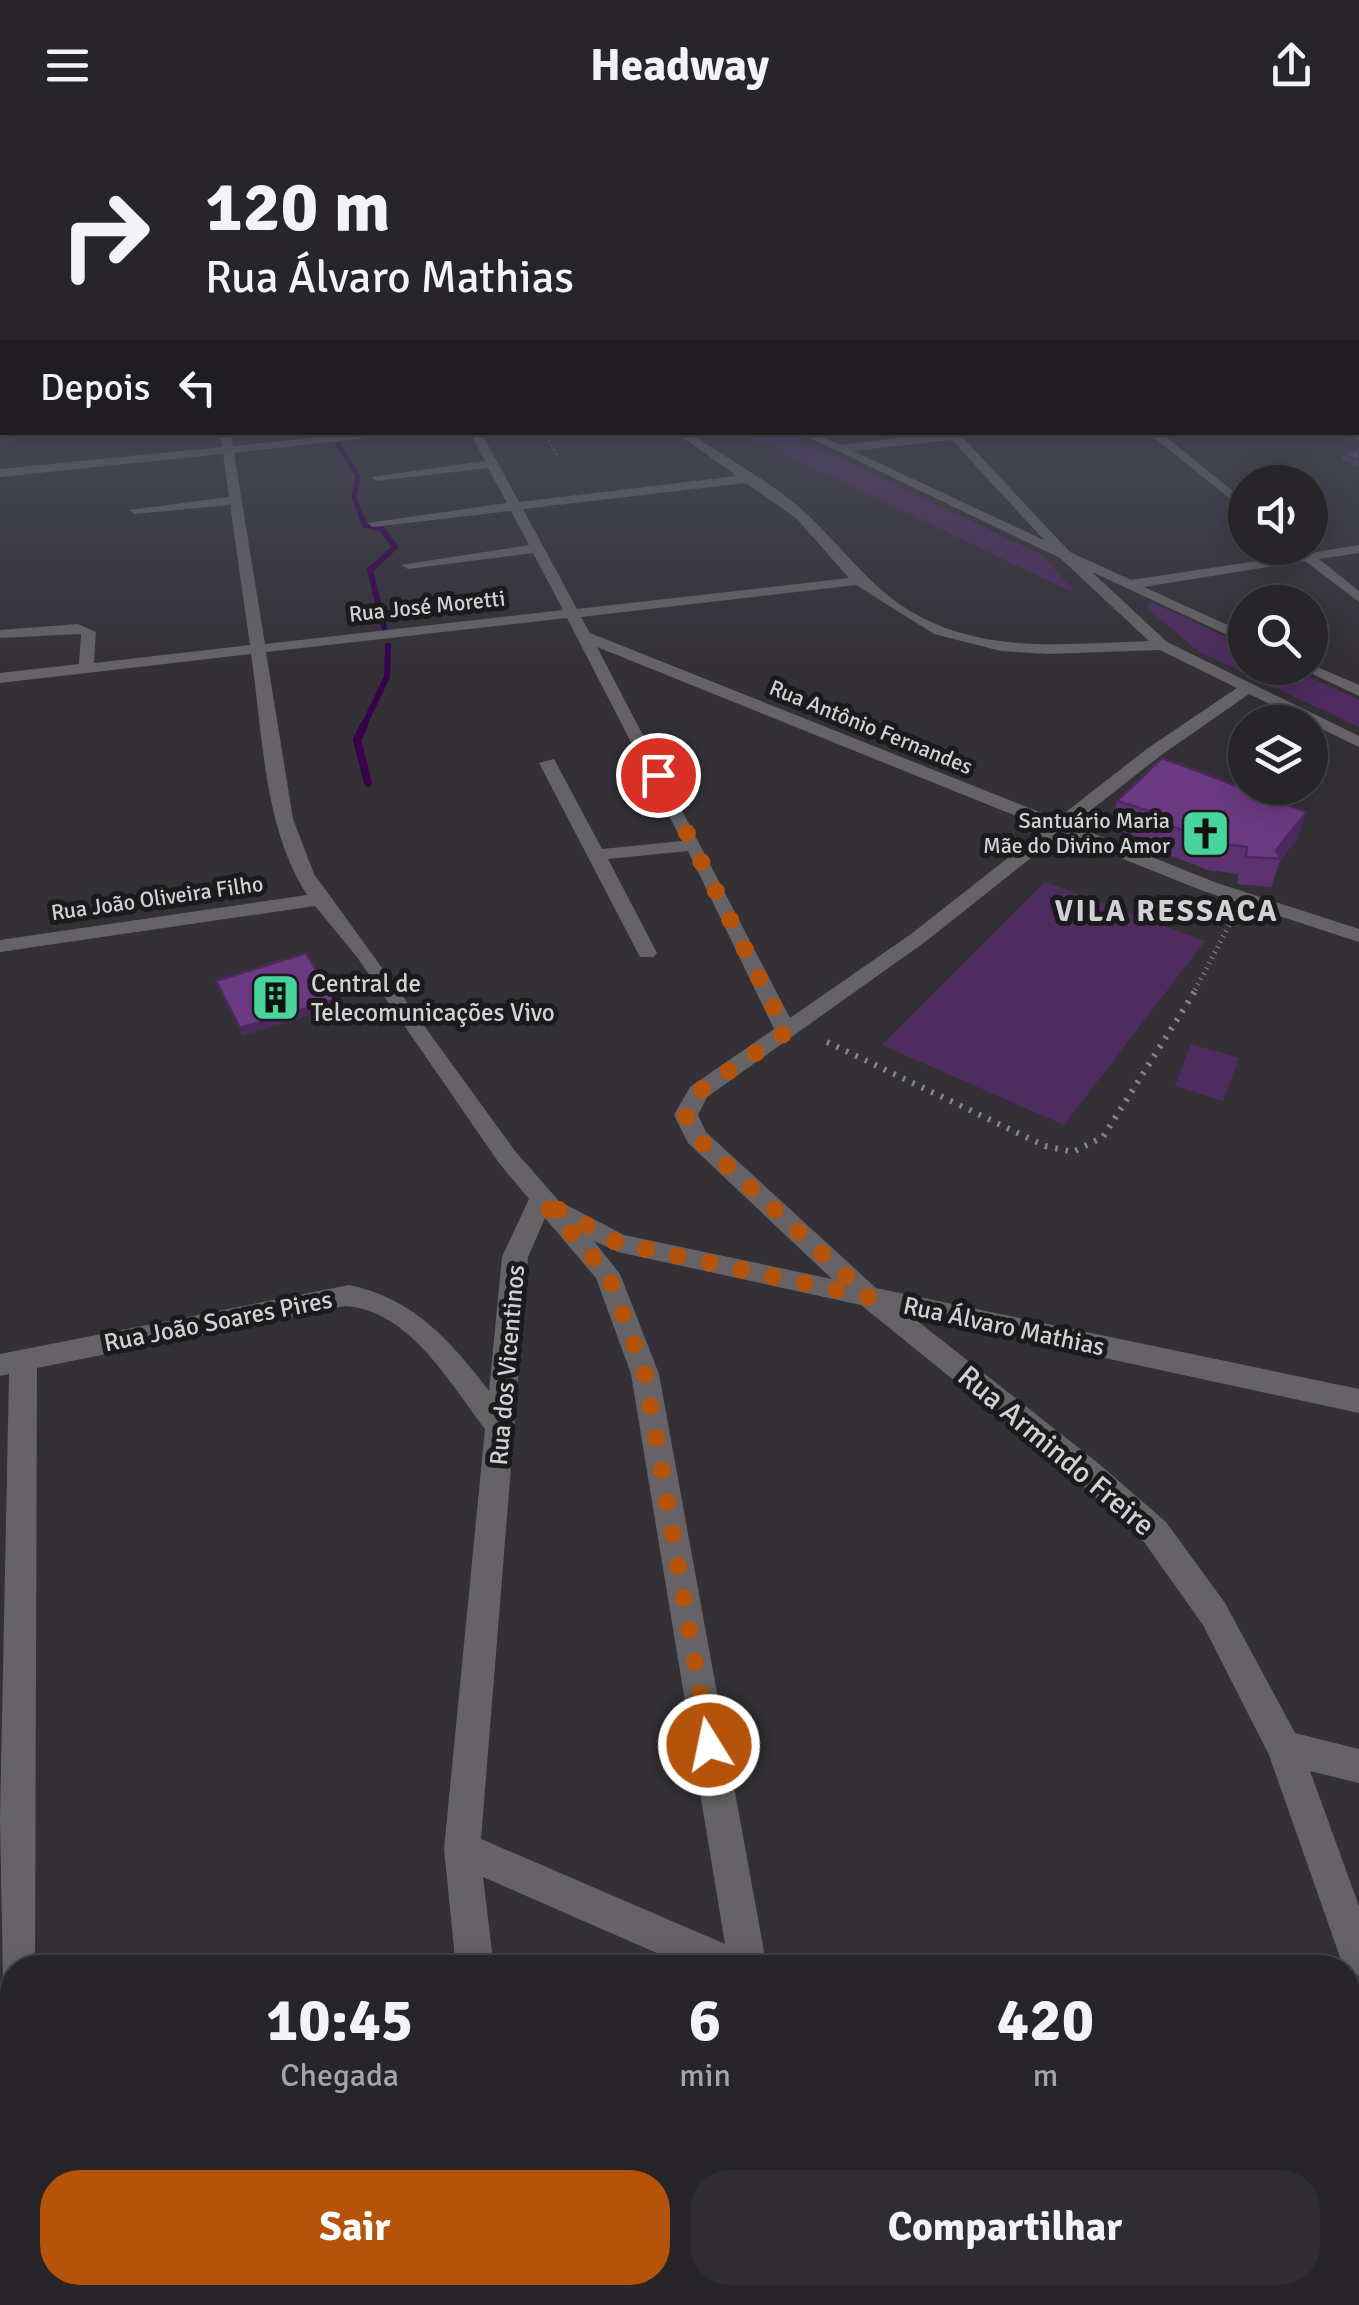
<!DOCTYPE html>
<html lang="pt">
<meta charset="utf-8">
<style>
body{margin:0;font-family:Signika,sans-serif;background:#2f2d30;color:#f1f3f6;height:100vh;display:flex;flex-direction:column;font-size:38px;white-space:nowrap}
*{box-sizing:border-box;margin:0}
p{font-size:32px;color:#a4a5a8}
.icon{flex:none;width:55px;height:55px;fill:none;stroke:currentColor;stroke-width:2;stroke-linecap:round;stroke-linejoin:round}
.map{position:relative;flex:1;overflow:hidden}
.details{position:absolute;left:0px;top:1825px;width:1360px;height:350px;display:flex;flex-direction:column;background:#272528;border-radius:40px 40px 0 0;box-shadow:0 5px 25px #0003,0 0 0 2px #434245}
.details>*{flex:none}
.hud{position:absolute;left:0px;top:0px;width:1360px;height:305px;box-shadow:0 5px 25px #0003,0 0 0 2px #434245;background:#272528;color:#f1f3f6;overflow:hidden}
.tools{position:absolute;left:1228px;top:335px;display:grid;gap:20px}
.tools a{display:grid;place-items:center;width:100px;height:100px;border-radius:50%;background:#272528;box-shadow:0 5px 25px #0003,0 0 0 2px #434245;font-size:50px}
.pin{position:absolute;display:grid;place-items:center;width:85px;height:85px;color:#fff;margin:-42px;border:5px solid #fff;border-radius:50%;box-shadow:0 2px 10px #0007}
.me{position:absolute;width:110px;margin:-55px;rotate:350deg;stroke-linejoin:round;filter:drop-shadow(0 0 8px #0008)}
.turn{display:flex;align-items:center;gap:35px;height:210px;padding:0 40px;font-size:45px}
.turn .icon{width:130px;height:130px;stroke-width:2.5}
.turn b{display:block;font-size:70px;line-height:85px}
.then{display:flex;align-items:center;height:95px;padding:0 40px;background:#0003;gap:20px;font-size:38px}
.eta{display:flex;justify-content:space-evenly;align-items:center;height:170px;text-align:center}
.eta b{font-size:60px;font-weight:700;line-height:70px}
.cta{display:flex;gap:20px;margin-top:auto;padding:20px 40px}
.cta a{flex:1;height:115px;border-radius:40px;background:#b45309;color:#fff;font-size:40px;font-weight:700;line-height:115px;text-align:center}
.cta a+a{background:#2f2d30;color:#f1f3f6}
header{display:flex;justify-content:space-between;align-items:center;height:130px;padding:0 40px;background:#272528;font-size:45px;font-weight:700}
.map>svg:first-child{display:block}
.green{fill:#4e2c5f}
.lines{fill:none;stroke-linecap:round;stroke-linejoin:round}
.stream-far2{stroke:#37014c;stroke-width:5}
.stream-far1{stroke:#37014c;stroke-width:6}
.stream{stroke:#37014c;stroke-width:8}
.path-far2{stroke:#88868a;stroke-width:2.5;stroke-dasharray:1 4;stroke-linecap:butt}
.path-far1{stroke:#88868a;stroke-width:5;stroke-dasharray:1 5;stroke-linecap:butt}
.path{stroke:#88868a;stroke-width:6;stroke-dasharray:2.5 8;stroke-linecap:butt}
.street{fill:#656366;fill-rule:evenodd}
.wall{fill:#5c3271}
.shaded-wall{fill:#4b295c}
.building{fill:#6b3a83;stroke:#4b295c;stroke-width:2.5}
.route{stroke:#b45309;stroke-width:18;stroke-dasharray:0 32.4}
.labels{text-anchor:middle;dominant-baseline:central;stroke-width:10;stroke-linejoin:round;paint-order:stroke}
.far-street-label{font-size:22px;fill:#d2d0d3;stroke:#1b1a1c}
.far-poi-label{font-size:22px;fill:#d2d0d3;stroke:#1b1a1c;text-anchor:end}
.poi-label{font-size:25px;fill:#d2d0d3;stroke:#1b1a1c;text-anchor:start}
.street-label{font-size:25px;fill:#d2d0d3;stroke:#1b1a1c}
.far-district-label{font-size:30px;font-weight:bold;letter-spacing:2.5px;fill:#d2d0d3;stroke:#1b1a1c}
.near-street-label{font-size:30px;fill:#d2d0d3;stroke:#1b1a1c}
</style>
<header><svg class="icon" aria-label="menu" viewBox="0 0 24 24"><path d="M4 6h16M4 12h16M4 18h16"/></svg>Headway<svg class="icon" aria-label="share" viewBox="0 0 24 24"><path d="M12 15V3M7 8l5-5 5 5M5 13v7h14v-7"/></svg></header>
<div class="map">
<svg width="1359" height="2175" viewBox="0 0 1359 2175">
<rect width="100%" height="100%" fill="#343136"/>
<path class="green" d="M741,303h47l256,123 32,38z
M1151,472l94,44v22h45l69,32v27l-160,-75 -52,-44z
M1045,752l160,59 -141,184 -182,-80z
M1191,914l48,14 -16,43 -48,-15z"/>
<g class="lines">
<path class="stream-far2" d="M338,315l20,31 -4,21 9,24"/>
<path class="stream-far1" d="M362,388l3,7 16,3 14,19 -25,23 14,57
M363,597l24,-50 1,-31"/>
<path class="stream" d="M364,595l-7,15 11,43"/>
<path class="path-far2" d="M544,302l14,25"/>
<path class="path-far1" d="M1195,860l40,-76"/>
<path class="path" d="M827,912l218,104 28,6 30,-15 94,-149"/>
<path class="street" d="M1358,271h1v6h-1z
M0,272h2v6h-2z
M1358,300h1v9l-10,-7z
M219,302h12l2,14 138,-14h44l-181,21 31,191 298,-34 -30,-57 -125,16 -7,-4 128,-20 -18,-34 -138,16 -6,-4 140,-20 -19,-35 -111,13 -6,-4 114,-16 -15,-29h11l38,70 218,-26 -62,-44h13c38,26 89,53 121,84 45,43 71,87 134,111 65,25 138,16 206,14l-89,-83 -262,-126h15l27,13 106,-13h49l-32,6 107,114 61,28 165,-25 -3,-4 5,-3 12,5 49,-8v8l-40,6 40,32v11l-54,-41 -161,26 101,46v10l-153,-71 75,70 192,94v11l-110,-53 -89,62 -88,69 145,58 142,46v13l-156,-51 -142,-57 -136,108 -218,155 -9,18 8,17 170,156 483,101v24l-448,-97 187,147 68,59 59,81 70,130 64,16v34l-49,-12 49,135v70l-11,-5 -8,-14 -71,-202 -66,-130 -59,-83 -66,-61 -217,-176 -243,-53 -24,-11 26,33 39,100 108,594h-76l-208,-91 11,91h-38l-12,-119 41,-420c-35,-46 -76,-119 -140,-123l-308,62 -2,600h-23v18l-9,-5 -3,-162 9,-445 -9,2v-22l349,-69c64,13 102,56 140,106l13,-134 27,-58 -30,-36 -142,-206 -42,-51 -315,46v-12l307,-45c-44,-69 -44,-161 -56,-241l-251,29v-10l79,-9 2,-30 -81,4v-8l78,-6 18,8 -2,31 156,-18 -20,-140 -95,9 -6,-4 100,-13 -6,-43 -223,23v-8l222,-22zM952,310l92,100 -191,-89zM746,353l51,36 52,59 -272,31 -54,-100zM856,455l78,49 67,17 46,3 113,-4 77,38 -89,60 -91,71 -467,-186 -9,-16zM567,488l115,223 -80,8 -48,-90 -15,4 101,194h14l3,-4 -49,-94 80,-8 86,178 -84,58 -16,28 14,28 144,136 -208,-44 -65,-34 -44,-50 -201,-277 -21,-55 -27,-167zM597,517l449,181 -135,106 -121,84zM545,1088l51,60 35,96 94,570 -244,-105 47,-582z
M1147,302h13l85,69v10z
M1310,534l49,21v11l-59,-28h10z
M1348,2048l11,5v42l-11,-5z
M12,2144v18h32l2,13h-44l-2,-13 7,-15z
M515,2162h44l4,13h-44z
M918,2162h51l5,13h-50z"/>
</g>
<path class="wall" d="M1359,321v15h-3l-15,-7 2,-5z
M1117,671l180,38 -16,20 -10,28 -34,-3 1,-10 -30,-4 -55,-21 2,-7 -45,-14z"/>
<path class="shaded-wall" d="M1307,682l-10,27 -17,20 -4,-9z
M334,870l2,7 -94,29 -2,-8z"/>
<path class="building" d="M1359,321v9l-16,-6z
M1162,628l145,54 -31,38 5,9 -35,-2 1,-10 -30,-4 -56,-21 2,-7 -46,-14z
M306,823l28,47 -94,28 -24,-47z"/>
<linearGradient id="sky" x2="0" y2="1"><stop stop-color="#1d1b1e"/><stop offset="0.43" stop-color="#4a4e5d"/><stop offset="1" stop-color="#4a4e5d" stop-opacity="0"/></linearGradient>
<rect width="1359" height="533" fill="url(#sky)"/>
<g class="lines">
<path class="route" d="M658,645l128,257 -88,60 -12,24 10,21 173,160 -251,-54 -77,-43 67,74 37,100 64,371"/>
</g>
<defs>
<symbol id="church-square" viewBox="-11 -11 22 22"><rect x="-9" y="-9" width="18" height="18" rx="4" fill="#48d49d" stroke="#1b1a1c"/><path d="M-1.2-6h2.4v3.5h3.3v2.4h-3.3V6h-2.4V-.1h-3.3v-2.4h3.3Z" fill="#111"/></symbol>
<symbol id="building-square" viewBox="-11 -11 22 22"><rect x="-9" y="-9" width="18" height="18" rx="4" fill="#48d49d" stroke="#1b1a1c"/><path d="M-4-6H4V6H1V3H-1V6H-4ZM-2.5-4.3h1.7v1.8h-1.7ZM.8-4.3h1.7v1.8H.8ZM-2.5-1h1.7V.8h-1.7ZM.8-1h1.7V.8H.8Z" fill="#111"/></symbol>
</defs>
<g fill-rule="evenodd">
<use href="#church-square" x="1178" y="676" width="55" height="55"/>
<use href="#building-square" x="248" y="840" width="55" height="55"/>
</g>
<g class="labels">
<g class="far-street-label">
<text transform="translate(427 476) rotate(-6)">Rua José Moretti</text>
<text transform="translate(871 597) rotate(22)">Rua Antônio Fernandes</text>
<text transform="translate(157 768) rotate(-8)">Rua João Oliveira Filho</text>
</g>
<g class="far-poi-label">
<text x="1170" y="690">Santuário Maria<tspan x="1170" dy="25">Mãe do Divino Amor</tspan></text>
</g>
<g class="poi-label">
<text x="311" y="853">Central de<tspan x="311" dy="29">Telecomunicações Vivo</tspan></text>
</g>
<g class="street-label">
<text transform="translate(218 1191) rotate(-11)">Rua João Soares Pires</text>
<text transform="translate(1004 1196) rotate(12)">Rua Álvaro Mathias</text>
<text transform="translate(507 1235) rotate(-85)">Rua dos Vicentinos</text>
</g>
<g class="far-district-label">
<text x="1167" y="781">VILA RESSACA</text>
</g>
<g class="near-street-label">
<text transform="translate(1056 1321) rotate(40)">Rua Armindo Freire</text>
</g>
</g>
</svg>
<div class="tools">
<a><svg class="icon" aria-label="sound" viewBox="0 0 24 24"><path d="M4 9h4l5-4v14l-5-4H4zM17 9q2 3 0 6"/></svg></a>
<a><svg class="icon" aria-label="search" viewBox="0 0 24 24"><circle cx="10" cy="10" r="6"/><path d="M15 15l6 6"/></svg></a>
<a><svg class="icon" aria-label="layers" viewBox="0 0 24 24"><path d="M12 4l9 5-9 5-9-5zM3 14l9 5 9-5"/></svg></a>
</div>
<div class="pin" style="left:658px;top:645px;background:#d93025"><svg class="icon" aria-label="arrive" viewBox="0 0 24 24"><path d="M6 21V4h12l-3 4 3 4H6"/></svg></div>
<svg class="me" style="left:709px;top:1615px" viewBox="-20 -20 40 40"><circle r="17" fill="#b45309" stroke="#fff" stroke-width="3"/><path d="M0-11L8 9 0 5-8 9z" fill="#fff"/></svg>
<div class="hud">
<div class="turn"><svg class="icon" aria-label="right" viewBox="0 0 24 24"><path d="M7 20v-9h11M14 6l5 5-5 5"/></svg><div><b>120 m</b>Rua Álvaro Mathias</div></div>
<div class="then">Depois<svg class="icon" aria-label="left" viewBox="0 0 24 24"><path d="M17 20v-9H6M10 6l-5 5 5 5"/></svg></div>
</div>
<section class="details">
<div class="eta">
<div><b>10:45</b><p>Chegada</p></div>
<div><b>6</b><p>min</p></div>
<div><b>420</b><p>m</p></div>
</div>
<div class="cta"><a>Sair</a><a>Compartilhar</a></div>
</section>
</div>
